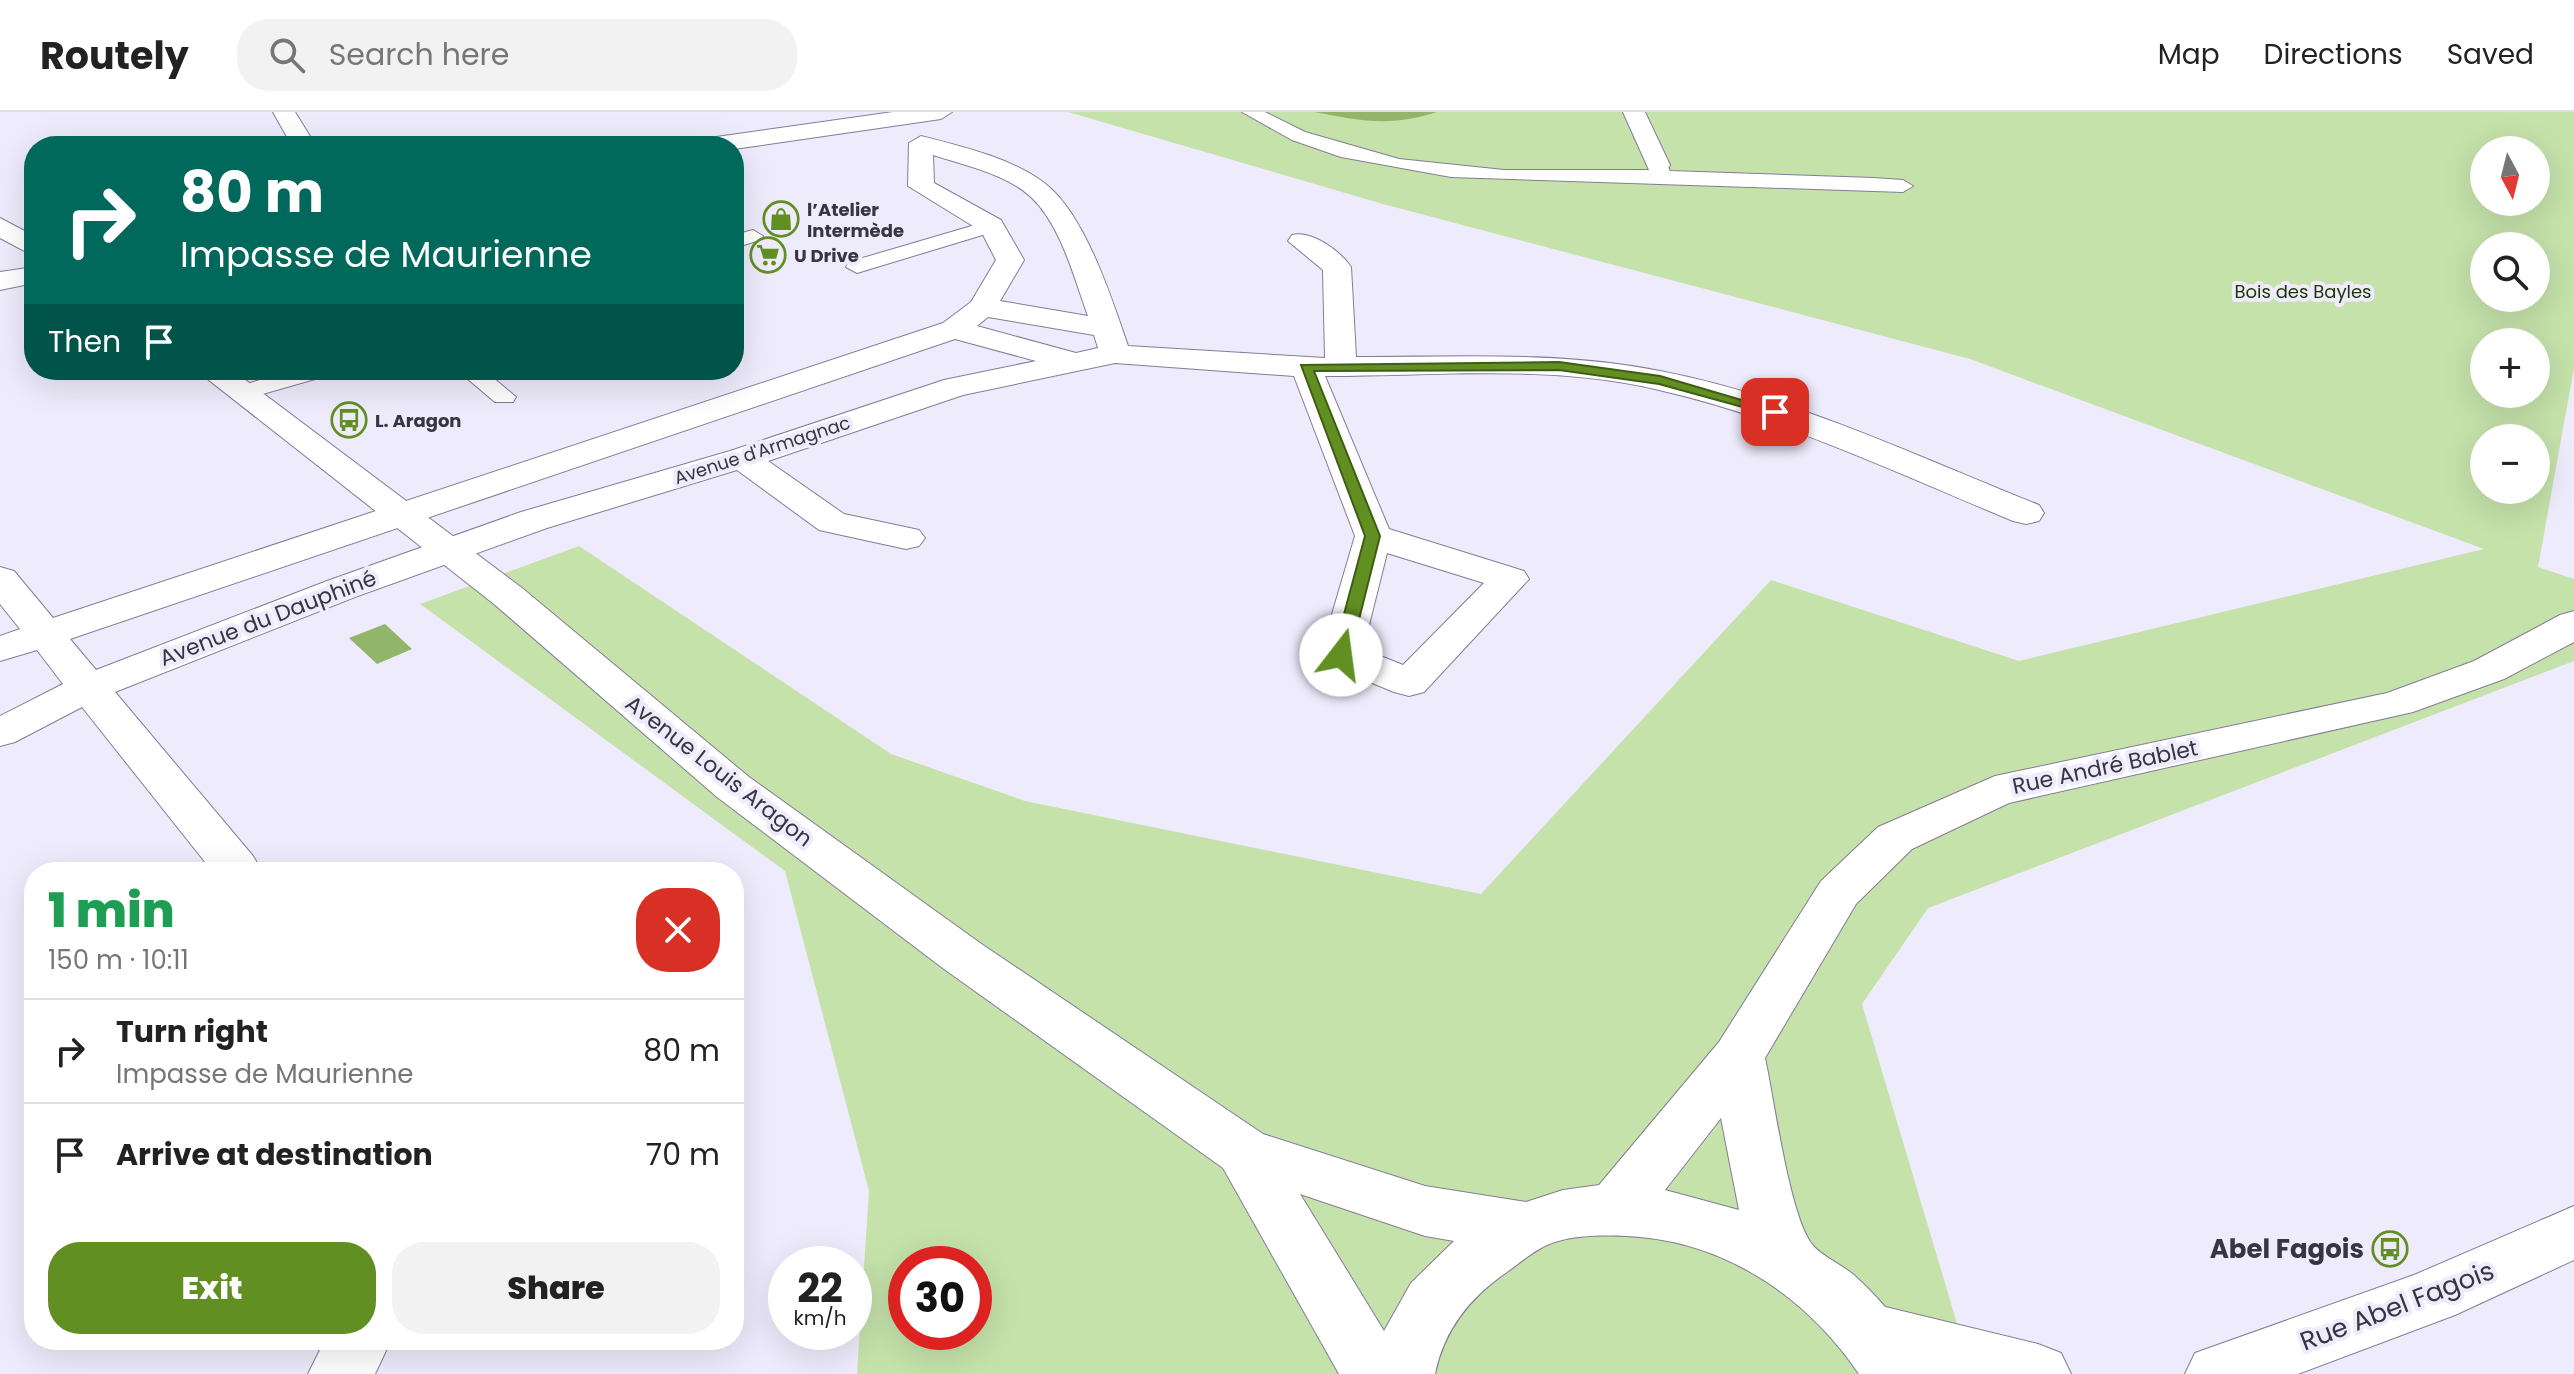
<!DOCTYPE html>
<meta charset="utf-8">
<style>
body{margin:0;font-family:Poppins,sans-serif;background:#f2f2f2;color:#222;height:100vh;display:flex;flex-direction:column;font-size:30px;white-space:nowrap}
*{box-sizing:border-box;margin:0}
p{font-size:26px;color:#767676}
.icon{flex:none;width:44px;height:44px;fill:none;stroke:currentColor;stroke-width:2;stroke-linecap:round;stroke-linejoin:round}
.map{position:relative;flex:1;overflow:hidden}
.panel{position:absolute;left:24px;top:750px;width:720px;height:488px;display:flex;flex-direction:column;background:#fff;border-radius:32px;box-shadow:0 8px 32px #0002}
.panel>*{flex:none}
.guide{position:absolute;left:24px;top:24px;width:720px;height:244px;border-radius:32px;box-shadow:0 8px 32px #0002;background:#00695c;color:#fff;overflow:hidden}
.needle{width:52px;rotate:173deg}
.controls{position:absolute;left:2470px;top:24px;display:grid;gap:16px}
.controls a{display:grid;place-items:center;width:80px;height:80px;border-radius:50%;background:#fff;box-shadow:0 8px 32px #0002;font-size:40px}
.speed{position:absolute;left:768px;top:1134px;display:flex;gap:16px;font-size:40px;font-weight:700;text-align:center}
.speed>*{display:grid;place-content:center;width:104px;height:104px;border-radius:50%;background:#fff;box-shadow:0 8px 32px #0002;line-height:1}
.speed small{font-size:20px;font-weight:400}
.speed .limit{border:12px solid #d22;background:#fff;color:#111}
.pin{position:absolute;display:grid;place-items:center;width:68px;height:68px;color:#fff;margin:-34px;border-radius:16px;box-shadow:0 4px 12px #0006}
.me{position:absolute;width:88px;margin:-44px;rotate:15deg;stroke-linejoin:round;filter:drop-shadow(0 0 6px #0008)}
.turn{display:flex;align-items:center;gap:28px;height:168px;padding:0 24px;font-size:36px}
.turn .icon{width:104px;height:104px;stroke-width:2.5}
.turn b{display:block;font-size:56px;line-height:68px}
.then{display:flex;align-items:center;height:76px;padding:0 24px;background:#0003;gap:16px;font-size:30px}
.round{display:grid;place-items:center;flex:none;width:84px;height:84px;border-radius:32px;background:#f2f2f2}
.overview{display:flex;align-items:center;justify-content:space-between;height:136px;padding:0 24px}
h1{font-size:48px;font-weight:800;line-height:60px;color:#1e9e55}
.primary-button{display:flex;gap:16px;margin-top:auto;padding:16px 24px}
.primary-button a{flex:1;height:92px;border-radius:32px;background:#628f21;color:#fff;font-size:32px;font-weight:800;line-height:92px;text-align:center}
.primary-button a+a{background:#f2f2f2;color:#222}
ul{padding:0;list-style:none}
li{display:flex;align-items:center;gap:24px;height:104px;padding:0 24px;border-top:2px solid #e0e0e0}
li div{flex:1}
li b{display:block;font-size:30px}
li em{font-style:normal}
header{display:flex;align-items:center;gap:48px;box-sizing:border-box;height:112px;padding:0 40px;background:#fff;border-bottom:2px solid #e0e0e0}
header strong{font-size:38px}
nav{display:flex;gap:44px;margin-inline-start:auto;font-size:28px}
.search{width:560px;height:72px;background:#f2f2f2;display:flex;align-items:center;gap:20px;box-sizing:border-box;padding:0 28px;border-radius:32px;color:#767676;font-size:30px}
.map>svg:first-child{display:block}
.green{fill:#c5e2aa;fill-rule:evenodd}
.water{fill:#91b569}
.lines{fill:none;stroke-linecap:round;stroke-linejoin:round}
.service-casing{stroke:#837d97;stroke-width:2}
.pedestrian-casing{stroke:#837d97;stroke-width:2}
.minor-casing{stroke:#837d97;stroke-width:2}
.tertiary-casing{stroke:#837d97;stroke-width:2}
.secondary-casing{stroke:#837d97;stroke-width:2}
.service{fill:#fff;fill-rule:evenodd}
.pedestrian{fill:#fff;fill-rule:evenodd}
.minor{fill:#fff;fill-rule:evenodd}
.tertiary{fill:#fff;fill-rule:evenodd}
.secondary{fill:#fff;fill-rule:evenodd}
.route{fill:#628f21;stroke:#405d15;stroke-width:2}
.labels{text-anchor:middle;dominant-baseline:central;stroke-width:8;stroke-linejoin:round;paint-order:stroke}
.far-poi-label{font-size:18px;font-weight:bold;fill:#383541;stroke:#eeebfc;text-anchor:start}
.far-park-label{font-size:18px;fill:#1f3500;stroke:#eeebfc}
.far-street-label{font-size:18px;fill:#383541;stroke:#eeebfc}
.street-label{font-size:22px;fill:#383541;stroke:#eeebfc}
.near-poi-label{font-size:26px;font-weight:bold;fill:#383541;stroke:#eeebfc;text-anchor:end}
.near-street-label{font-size:26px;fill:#383541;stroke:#eeebfc}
</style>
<header>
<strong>Routely</strong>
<div class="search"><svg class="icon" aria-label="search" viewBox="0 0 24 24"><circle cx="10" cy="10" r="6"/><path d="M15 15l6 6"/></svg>Search here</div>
<nav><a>Map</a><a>Directions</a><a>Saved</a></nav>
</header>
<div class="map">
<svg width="2574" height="1262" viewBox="0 0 2574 1262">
<rect width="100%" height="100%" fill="#eeebfc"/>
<path class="green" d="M1068,0h1506v256l-36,199 36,12v82l-646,247 -66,96 110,370h-1115l12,-183 -84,-320 -365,-267 159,-58 312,208 134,47 456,93 290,-314 248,81 465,-112 -514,-190 -587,-155zM2484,38h52v52h-52zM2484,134h52v52h-52zM2484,230h52v52h-52zM2484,326h52v52h-52zM906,1152h68v68h-68z"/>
<path class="water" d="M1314,0h123c-47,15 -76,9 -123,0z
M385,512l27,25 -35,15 -28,-26z"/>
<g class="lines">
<defs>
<path id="service" d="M1242,0h23l40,20 94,27 105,11h147l-2,-5 9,-6 7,2 5,10 203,7 30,2 10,6 -10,6 -452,-15 -110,-20 -49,-17z
M992,108l7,2 3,4 -3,4 -142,43 -11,-6 3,-5z
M753,118l10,6 -3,4 -26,8v-13z
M294,258h38l-3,5 -87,25 -12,-7 3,-5z
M457,258h27l32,27 -3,5h-18z"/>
<path id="pedestrian" d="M1623,0h22l25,53 -3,5h-18z"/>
<path id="minor" d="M273,0h22l21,34h-24z
M921,24c40,10 95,23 127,50 38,32 64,113 80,160l197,12 -2,-88 -35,-29 4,-6c20,-5 48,16 59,32l5,90c102,0 204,-6 304,14 131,25 256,85 379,134l5,8 -5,8 -13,3 -13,-3c-116,-48 -231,-103 -354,-131 -107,-26 -224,-14 -334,-14l64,153 135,42 5,8 -105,113 -15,4 -15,-4 -68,-28 -6,-9 35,-119 -61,-160 -179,-13 -152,32 -195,66 76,53 75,16 6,8 -6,8 -13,3 -87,-19 -82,-60 -190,58 -192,69 -240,95 138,164 7,12 -2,4h-45l-131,-165 -67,35 -15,4v-30l63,-32 -26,-34 -37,11v-25l20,-7 -20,-25v-37l14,4 39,47 890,-295 28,-21 25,-42 -15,-29 -73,-45 1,-43zM933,43c31,10 73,19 98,42 30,28 43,81 57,119l-88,-15 24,-41 -23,-40 -67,-37zM988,205l106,18 4,13 -22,5 -99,-27zM955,227l81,22 -92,19 -214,71 -209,61 -194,69 -231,89 -26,-31zM1387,441l97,30 -81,82 -40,-16z
M325,1228h66l-16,34h-67z"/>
<path id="tertiary" d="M0,106l34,18v20l-34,-18z
M2574,1094v54l-119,55 -157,59h-113l10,-21 219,-78z
M1869,1191l169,41 23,9 10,21h-150l-75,-22 -9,-20 9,-20z"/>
<path id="secondary" d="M893,0h59l-11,7 -207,30 -44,-3 12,-7z
M34,155v16l-34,7v-18z
M196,258h36l290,218 227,189 231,166 283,191 162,52 101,16 37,-12 36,-5 120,-143 102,-161 57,-54 117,-51 392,-83 87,-32 86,-46 14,-4v31l-70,37 -91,33 -404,91 -97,46 -56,55 -91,154c9,41 24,154 46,185 8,12 32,22 44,33 30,27 56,61 73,98h-69c-54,-79 -136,-134 -233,-138 -26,-1 -55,-1 -79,9 -14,6 -27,18 -40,27 -38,26 -63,58 -72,102h-96l-116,-206 -279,-199 -227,-172 -223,-193zM1721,1006l18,92 -74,-20zM1300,1082l125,42 29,5 -43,42 -27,48z"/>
</defs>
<use href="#service" class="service-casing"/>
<use href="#pedestrian" class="pedestrian-casing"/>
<use href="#minor" class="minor-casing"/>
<use href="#tertiary" class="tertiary-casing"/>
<use href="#secondary" class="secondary-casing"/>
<use href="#service" class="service"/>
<use href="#pedestrian" class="pedestrian"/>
<use href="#minor" class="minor"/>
<use href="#tertiary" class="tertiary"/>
<use href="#secondary" class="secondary"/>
</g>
<path class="route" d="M1559,250l101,14 122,36 -7,4 -116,-32 -100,-14 -245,1 66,165 -30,119 -3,3h-12l-2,-3 32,-119 -64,-171z"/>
<defs>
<symbol id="shop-ring" viewBox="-11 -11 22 22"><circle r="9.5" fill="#eeebfc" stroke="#628f21" stroke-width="1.5"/><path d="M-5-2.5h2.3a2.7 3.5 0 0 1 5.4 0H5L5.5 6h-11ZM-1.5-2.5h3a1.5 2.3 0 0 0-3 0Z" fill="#628f21"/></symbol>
<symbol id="supermarket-ring" viewBox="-11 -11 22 22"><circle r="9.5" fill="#eeebfc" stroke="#628f21" stroke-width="1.5"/><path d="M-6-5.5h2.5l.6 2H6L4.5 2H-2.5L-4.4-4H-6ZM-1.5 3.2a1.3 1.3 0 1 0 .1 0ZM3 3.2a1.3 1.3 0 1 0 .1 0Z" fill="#628f21"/></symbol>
<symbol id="bus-ring" viewBox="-11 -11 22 22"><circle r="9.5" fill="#eeebfc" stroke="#628f21" stroke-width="1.5"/><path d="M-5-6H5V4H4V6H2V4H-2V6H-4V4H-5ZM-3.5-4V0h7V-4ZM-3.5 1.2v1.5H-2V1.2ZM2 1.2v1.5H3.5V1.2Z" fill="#628f21"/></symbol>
</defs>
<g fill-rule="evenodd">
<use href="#shop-ring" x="761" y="87" width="40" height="40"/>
<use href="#supermarket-ring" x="748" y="123" width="40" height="40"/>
<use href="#bus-ring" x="329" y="288" width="40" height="40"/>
<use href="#bus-ring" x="2370" y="1117" width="40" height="40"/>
</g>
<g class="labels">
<g class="far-poi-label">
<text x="807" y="97">l’Atelier<tspan x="807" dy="21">Intermède</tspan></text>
<text x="794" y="143">U Drive</text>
<text x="375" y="308">L. Aragon</text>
</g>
<g class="far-park-label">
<text x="2303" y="179">Bois des Bayles</text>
</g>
<g class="far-street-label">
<text transform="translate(762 338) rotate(-18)">Avenue d'Armagnac</text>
</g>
<g class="street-label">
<text transform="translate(268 506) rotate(-21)">Avenue du Dauphiné</text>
<text transform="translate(2105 655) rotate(-12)">Rue André Bablet</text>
<text transform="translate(719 659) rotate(38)">Avenue Louis Aragon</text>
</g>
<g class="near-poi-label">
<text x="2364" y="1137">Abel Fagois</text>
</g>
<g class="near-street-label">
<text transform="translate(2397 1194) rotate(-21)">Rue Abel Fagois</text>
</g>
</g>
</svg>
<div class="controls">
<a><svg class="needle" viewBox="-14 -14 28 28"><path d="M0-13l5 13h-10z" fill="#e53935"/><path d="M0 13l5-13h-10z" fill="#767676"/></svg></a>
<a><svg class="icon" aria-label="search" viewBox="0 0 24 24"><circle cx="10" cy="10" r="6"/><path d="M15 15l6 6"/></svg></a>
<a>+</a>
<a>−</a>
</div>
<div class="speed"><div>22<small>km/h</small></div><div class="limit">30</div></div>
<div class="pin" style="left:1775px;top:300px;background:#d93025"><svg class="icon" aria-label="arrive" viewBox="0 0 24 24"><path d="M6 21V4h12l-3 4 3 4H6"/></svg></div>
<svg class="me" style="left:1341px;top:543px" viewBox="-20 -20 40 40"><circle r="19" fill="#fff"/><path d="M0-13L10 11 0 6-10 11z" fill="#628f21"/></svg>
<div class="guide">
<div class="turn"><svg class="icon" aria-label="right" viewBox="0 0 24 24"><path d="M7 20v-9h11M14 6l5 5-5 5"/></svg><div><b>80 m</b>Impasse de Maurienne</div></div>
<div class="then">Then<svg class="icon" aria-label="arrive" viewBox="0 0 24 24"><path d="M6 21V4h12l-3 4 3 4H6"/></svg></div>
</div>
<section class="panel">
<div class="overview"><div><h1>1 min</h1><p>150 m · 10:11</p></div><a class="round" style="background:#d93025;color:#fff"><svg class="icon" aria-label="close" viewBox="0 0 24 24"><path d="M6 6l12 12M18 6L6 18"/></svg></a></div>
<ul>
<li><svg class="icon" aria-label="right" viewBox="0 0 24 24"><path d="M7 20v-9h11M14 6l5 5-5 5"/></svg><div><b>Turn right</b><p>Impasse de Maurienne</p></div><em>80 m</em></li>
<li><svg class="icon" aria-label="arrive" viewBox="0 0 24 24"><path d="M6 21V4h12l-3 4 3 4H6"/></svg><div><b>Arrive at destination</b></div><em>70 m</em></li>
</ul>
<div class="primary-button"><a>Exit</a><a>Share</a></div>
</section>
</div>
